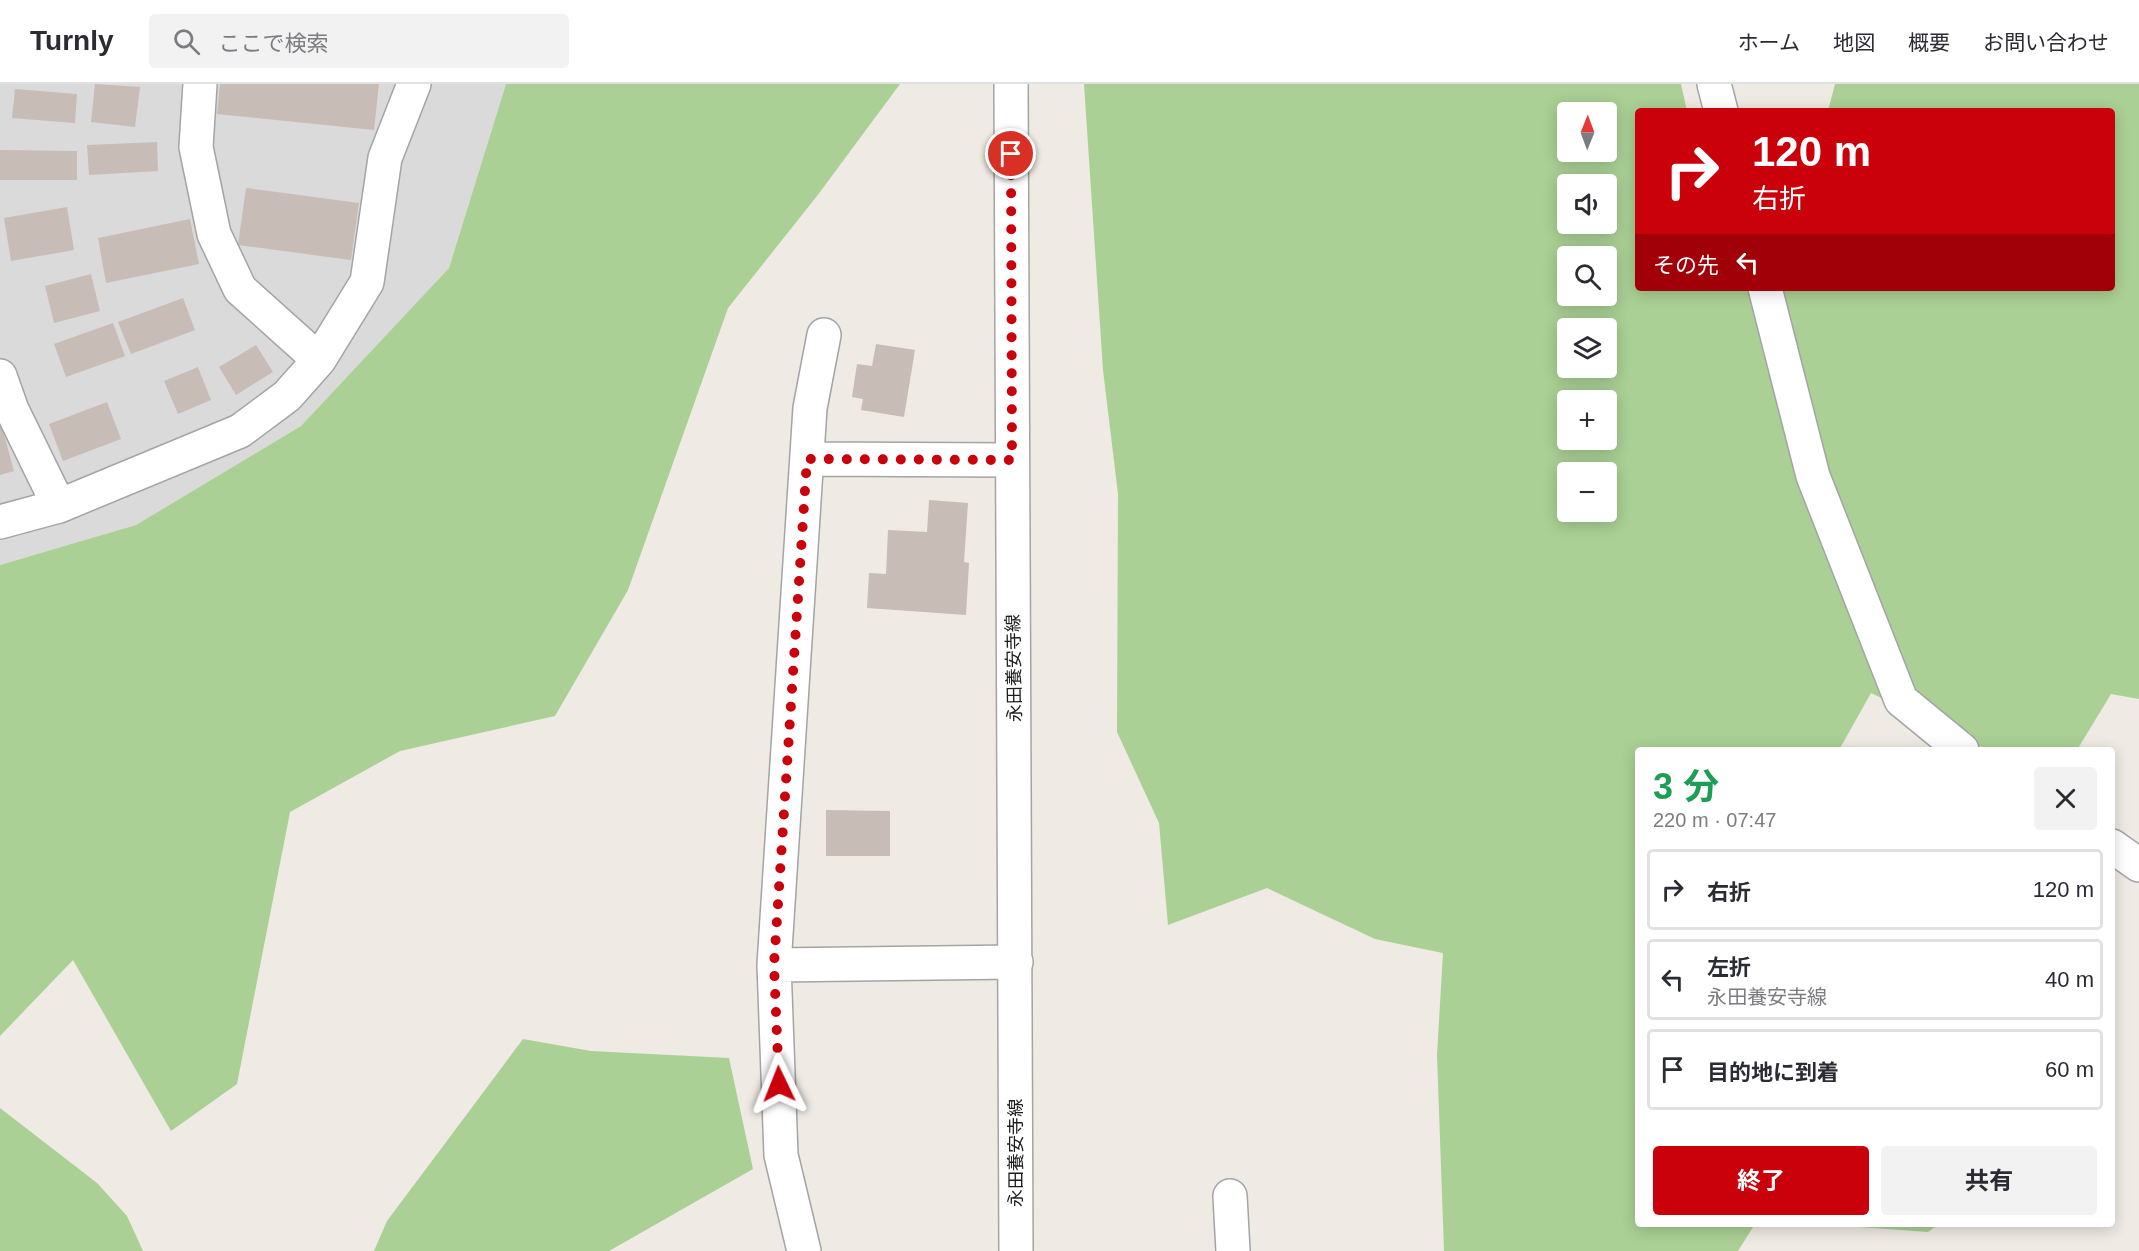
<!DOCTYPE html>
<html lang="ja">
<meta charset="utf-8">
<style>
body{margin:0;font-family:Helvetica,"Noto Sans JP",sans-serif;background:#f2f2f3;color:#2b2b33;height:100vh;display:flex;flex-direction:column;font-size:22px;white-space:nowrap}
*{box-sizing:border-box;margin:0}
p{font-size:20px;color:#7c7c81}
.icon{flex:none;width:33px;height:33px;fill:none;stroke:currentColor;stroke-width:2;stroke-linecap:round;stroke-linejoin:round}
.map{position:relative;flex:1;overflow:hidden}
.side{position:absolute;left:1635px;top:663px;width:480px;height:480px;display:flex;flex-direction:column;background:#fff;border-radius:6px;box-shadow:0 3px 15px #0003}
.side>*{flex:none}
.hud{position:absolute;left:1635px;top:24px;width:480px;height:183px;border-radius:6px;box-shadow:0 3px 15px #0003;background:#ca000b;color:#fff;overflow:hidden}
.needle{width:39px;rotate:1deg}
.controls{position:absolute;left:1557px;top:18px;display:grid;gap:12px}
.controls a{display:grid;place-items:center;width:60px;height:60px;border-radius:6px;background:#fff;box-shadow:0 3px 15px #0003;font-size:30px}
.pin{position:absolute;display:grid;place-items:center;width:51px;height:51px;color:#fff;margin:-26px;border:3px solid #fff;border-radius:50%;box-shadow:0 2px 6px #0007}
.me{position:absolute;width:66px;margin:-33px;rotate:358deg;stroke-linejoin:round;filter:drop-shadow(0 0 4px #0008)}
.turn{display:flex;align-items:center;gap:21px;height:126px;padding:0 18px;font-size:27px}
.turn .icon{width:78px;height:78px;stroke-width:2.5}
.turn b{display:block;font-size:42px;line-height:51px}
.then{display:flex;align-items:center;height:57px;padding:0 18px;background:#0003;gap:12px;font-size:22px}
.round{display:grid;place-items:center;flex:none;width:63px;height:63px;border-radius:6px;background:#f2f2f3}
.head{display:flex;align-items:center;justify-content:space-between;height:102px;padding:0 18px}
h1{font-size:36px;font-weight:700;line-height:45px;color:#1e9e55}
.cta{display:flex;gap:12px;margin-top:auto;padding:12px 18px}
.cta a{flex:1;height:69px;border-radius:6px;background:#ca000b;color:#fff;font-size:24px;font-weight:700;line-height:69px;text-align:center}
.cta a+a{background:#f2f2f3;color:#2b2b33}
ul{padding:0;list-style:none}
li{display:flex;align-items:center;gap:18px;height:81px;margin:0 12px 9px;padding:0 6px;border:3px solid #e1e1e2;border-radius:6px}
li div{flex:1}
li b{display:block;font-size:22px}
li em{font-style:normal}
header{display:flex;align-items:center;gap:36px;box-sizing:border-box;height:84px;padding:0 30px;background:#fff;border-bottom:2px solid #e1e1e2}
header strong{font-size:28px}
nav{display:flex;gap:33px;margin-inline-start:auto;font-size:21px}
.search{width:420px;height:54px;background:#f2f2f3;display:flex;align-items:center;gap:15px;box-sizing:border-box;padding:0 21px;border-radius:6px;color:#7c7c81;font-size:22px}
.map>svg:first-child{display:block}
.residential{fill:#dbdada}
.forest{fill:#aad095;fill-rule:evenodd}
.building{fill:#c7bcb6}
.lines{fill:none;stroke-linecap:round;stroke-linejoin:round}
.minor-casing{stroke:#a4a4a4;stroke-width:36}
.tertiary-casing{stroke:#a4a4a4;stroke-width:36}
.minor{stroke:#fff;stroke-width:33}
.tertiary{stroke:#fff;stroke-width:33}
.route{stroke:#ca000b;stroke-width:10;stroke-dasharray:0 18}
.labels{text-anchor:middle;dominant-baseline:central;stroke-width:6;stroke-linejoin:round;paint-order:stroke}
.street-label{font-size:18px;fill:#1d1d1d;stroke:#fff}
</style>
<header>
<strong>Turnly</strong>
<div class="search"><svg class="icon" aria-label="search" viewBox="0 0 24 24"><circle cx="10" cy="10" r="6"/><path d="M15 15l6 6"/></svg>ここで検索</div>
<nav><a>ホーム</a><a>地図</a><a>概要</a><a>お問い合わせ</a></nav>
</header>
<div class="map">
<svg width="2139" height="1167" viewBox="0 0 2139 1167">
<rect width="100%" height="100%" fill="#efeae3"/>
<path class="residential" d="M0,0h506l-57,184 -148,158 -165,99 -136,40z"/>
<path class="forest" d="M506,0h394l-83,112 -89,112 -100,282 -73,126 -155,35 -110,61 -53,272 -66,47 -98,-171 -73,76v-471l136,-40 165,-99 148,-158z
M1084,0h597l6,27h-49v177h474v-177h-284l7,-27h304v615l-28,-5 -34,56h-89l-117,-57 -32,57h-201v474h117l-17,27h-294l-7,-196 6,-102 -68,-14 -108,-51 -99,37 -9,-102 -42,-91 1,-238 -15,-124zM1568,28h38v40h-38zM1568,100h38v40h-38zM1568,172h38v40h-38zM1568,244h38v40h-38zM1568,316h38v40h-38zM1568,388h38v40h-38z
M523,955l68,12 138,7 24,111 -144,82h-235l13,-30z
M0,1024l97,75 30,33 16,35h-143z
M1818,1140h121l-11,8z"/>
<path class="building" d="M95,0l45,3 -5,40 -44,-5z
M220,0h159l-5,46 -157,-16z
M15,5l62,5 -2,29 -63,-5z
M157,58l1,29 -69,4 -2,-30z
M0,66l77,1v29h-77z
M246,104l113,15 -8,57 -113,-15z
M67,123l7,43 -63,11 -7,-43z
M190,135l9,45 -93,19 -8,-45z
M91,190l9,37 -46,12 -9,-37z
M183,214l12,32 -64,24 -13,-32z
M113,239l12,33 -59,21 -12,-33z
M876,260l39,6 -11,67 -43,-7 2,-11 -11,-2 5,-33 15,2z
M256,261l17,27 -37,23 -17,-28z
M198,283l13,33 -33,14 -14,-33z
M107,318l14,37 -58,22 -14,-37z
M0,336l14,51 -14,4z
M929,416l39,3 -4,59 5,1 -3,52 -99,-7 2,-35 17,1 2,-44 39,2z
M826,726l64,1v45h-64z"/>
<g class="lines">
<defs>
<path id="minor" d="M200,0l-4,63 18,87 26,55 79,71
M0,292l12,34 47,96
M807,375l205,1
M0,438l59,-16 181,-75 47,-35 32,-36 48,-78 18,-124 29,-74
M774,881l242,-3
M1230,1112l3,55
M804,1167l-23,-96 -7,-190 36,-557 14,-73"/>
<path id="tertiary" d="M1011,0l5,1167
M1714,0l7,27
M1765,204l48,188 88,224 61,50
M2112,762l27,19"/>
</defs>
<use href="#minor" class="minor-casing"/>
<use href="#tertiary" class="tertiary-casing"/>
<use href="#minor" class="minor"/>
<use href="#tertiary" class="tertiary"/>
</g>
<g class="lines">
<path class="route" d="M779,1000l-5,-119 33,-506 205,1 -1,-306"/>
</g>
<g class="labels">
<g class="street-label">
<text transform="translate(1014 584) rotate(-91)">永田養安寺線</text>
<text transform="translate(1016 1069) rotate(-90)">永田養安寺線</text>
</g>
</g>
</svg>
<div class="controls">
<a><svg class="needle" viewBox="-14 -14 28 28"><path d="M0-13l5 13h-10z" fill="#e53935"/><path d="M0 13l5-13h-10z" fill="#7c7c81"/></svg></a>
<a><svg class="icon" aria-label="sound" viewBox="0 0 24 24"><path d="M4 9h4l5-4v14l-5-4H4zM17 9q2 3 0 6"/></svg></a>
<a><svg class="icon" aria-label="search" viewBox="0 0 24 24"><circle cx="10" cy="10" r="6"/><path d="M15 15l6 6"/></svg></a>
<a><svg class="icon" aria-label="layers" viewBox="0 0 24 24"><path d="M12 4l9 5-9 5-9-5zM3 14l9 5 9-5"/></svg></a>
<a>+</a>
<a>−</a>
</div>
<div class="pin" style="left:1011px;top:70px;background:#d93025"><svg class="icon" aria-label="arrive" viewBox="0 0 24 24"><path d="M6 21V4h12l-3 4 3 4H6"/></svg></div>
<svg class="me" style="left:779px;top:1000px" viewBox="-20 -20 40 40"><path d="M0-17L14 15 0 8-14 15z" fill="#ca000b" stroke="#fff" stroke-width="4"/></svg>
<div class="hud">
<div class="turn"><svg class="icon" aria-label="right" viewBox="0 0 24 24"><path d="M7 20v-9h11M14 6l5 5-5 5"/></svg><div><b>120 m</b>右折</div></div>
<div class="then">その先<svg class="icon" aria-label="left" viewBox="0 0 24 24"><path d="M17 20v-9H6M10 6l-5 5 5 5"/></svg></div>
</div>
<section class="side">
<div class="head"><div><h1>3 分</h1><p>220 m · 07:47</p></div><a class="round"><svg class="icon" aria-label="close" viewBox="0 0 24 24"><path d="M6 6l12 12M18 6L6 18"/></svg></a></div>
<ul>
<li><svg class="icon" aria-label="right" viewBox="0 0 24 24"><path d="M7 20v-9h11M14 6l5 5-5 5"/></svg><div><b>右折</b></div><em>120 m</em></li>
<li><svg class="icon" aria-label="left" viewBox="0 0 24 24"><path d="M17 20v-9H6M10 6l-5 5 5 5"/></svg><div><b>左折</b><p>永田養安寺線</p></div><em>40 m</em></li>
<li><svg class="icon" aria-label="arrive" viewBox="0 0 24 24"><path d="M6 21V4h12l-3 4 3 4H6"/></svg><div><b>目的地に到着</b></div><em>60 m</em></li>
</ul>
<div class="cta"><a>終了</a><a>共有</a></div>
</section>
</div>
